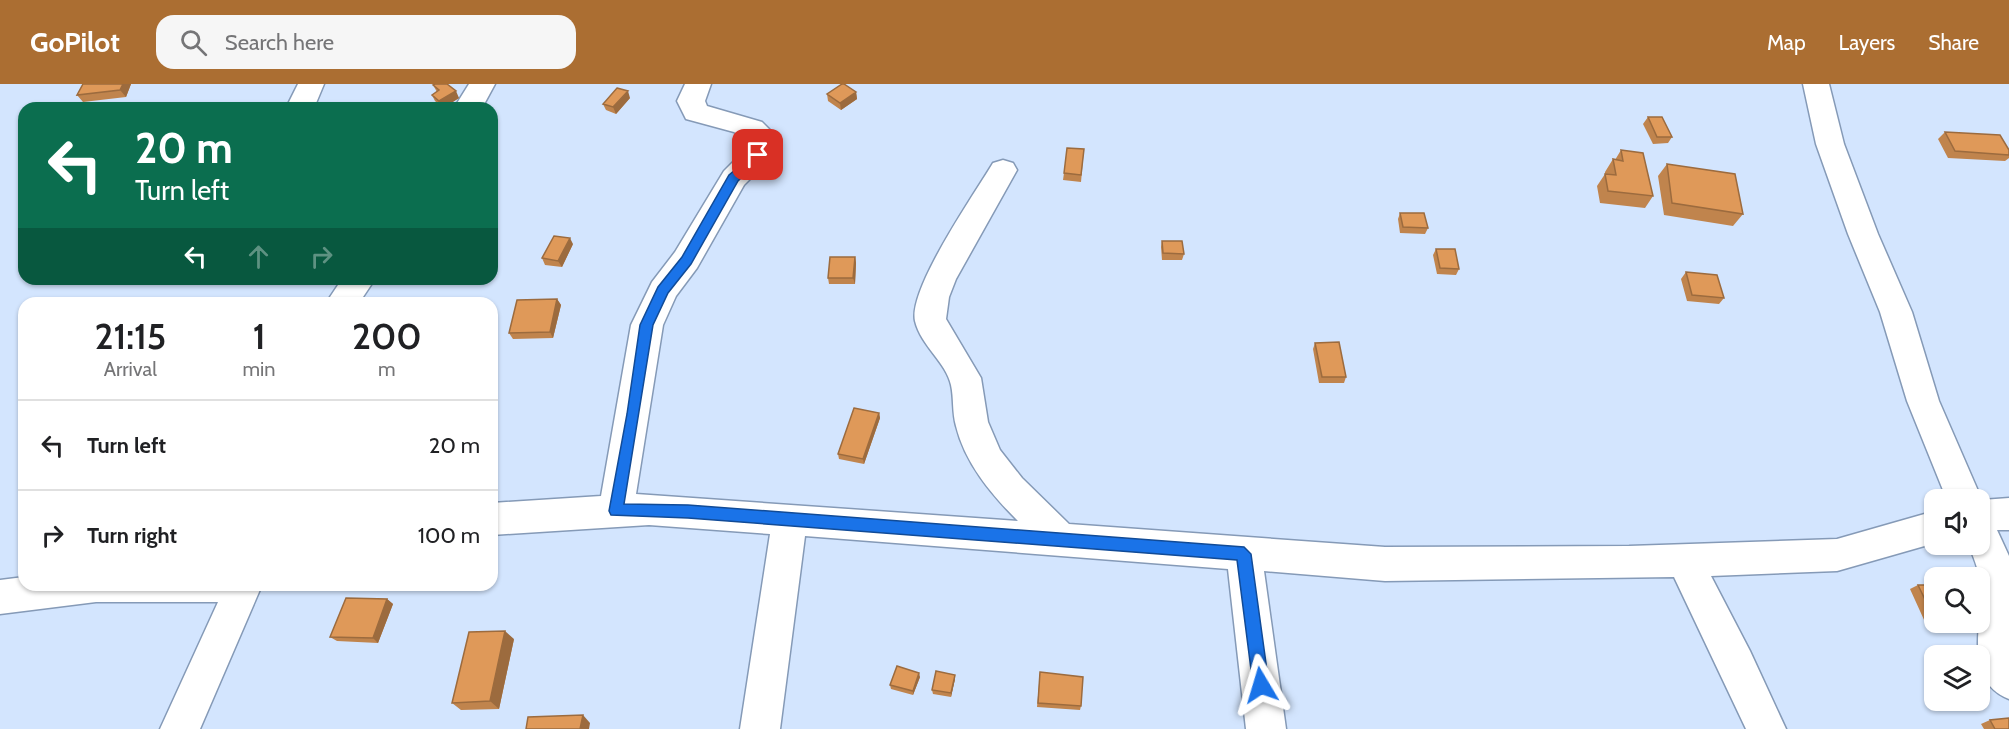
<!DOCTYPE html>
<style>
body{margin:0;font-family:Cabin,sans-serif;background:#f6f6f6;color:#202124;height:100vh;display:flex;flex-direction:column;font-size:22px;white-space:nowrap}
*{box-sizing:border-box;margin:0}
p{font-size:20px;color:#757577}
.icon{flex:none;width:33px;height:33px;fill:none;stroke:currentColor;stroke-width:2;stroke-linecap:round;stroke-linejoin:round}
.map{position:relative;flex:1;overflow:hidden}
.panel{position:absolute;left:18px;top:213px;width:480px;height:294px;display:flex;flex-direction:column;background:#fff;border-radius:18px;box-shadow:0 2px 4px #0004}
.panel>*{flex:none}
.top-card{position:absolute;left:18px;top:18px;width:480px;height:183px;border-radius:18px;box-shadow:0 2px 4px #0004;background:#0b6e4f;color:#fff;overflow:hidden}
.buttons{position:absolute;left:1924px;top:405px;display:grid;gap:12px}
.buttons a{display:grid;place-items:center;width:66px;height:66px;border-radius:12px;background:#fff;box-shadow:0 2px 4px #0004;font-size:30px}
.pin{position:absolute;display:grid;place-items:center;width:51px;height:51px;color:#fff;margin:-26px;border-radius:12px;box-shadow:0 3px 9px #0006}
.me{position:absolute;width:66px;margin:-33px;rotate:353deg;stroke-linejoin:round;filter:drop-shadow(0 0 4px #0008)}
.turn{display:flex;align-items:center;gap:21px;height:126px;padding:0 18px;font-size:27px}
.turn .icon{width:78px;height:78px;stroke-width:2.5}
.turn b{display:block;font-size:42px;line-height:51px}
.lanes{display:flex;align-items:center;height:57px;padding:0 18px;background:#0003;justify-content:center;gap:30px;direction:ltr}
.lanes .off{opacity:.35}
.eta{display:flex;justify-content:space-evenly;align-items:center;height:102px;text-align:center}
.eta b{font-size:36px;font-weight:600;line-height:42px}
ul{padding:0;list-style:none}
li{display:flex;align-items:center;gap:18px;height:90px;padding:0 18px;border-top:2px solid #e0e0e0}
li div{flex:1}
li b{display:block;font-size:22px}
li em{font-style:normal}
header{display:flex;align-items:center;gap:36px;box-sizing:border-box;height:84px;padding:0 30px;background:#ab6e32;color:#fff}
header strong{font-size:28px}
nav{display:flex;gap:33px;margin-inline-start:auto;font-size:21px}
.search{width:420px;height:54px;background:#f6f6f6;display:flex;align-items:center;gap:15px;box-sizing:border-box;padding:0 21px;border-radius:18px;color:#757577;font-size:22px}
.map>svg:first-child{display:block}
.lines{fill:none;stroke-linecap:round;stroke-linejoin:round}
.minor-casing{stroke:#859ab7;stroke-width:3}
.minor{fill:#fff;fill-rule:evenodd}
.wall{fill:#c0844d}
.shaded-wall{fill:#9c6b3e}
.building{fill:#df9959;stroke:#9c6b3e;stroke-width:1.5}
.route{fill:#1a73e8;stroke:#114b97;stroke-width:1.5}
</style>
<header>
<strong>GoPilot</strong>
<div class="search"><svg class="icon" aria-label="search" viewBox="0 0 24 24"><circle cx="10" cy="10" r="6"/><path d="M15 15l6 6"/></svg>Search here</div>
<nav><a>Map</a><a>Layers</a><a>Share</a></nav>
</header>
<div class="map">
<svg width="2009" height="645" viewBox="0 0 2009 645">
<rect width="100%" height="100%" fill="#d3e5fe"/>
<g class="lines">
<defs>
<path id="minor" d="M298,0h26l-10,24h-28z
M469,0h26l-13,24h-28z
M685,0h26l-6,17 2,5 55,16 19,19 -6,13 -31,31 -47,83 -21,28 -13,29 -27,169 382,27c-27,-27 -53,-58 -62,-95 -4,-14 -2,-28 -5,-41 -5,-23 -30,-39 -36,-64 -7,-32 60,-128 78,-158l10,-3 10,3 4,7 -61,109 -7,18 -3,22 35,59 7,44 12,28 22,28 47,46 316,23 244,-1 208,-7 98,-28v32l-98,28 -126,5 39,75 36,78h-40l-72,-152 -289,4 -121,-10 22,158h-40l-18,-160 -423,-33 -25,193h-40l30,-195 -121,-9 -157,10v-32l109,-7 30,-171 21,-43 23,-30 49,-81 28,-28 -18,-11 -48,-13 -9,-18z
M1803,0h26l15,60 34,90 34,78 27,89 43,99 27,-2v32h-12l12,26v143c-50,-20 -23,-82 -29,-120 -2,-10 -7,-24 -12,-35h12v-44h-33l-40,-99 -27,-89 -32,-78 -32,-90z
M342,195h33l-16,24h-33z
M24,493v8h238l-62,144h-40l58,-127h-122l-96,12v-34z"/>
</defs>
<use href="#minor" class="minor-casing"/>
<use href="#minor" class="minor"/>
</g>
<path class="wall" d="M83,0h48l-5,13 -43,5 -6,-7z
M433,1l26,13 -16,10 -8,-7 -3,-6 5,-3z
M856,8l1,7 -16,11 -13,-9 -1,-7z
M630,14l-14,16 -10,-4 -3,-6z
M1648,33l24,20 -4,6 -15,1 -10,-20z
M1945,48l64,18v8l-4,3 -57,-3 -10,-19z
M1084,65l-3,33 -18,-2 1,-7z
M1621,66l32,46 -8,12 -45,-5 -3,-17 8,-12v-2l8,-13 2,1z
M1667,80l76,50 -10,12 -69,-11 -6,-39z
M1400,129l28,15 -3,6 -25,-1 -2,-14z
M1162,157l22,13 -2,6h-20l-1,-13z
M573,160l-11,23 -17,-2 -3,-7z
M1436,165l23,20 -3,6 -19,-1 -4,-19z
M855,173l1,6 -1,21h-26l-1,-6z
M1686,188l38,26 -5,6 -32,-3 -6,-22z
M557,215l4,6 -8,33 -40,1 -4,-6z
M1315,259l31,34 -2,6h-25l-6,-34z
M879,329l1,5 -16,46 -25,-5 -1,-5z
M1918,501h17v37h-10l-15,-33z
M387,515l6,5 -15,39 -41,-2 -7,-4z
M1936,538h31l-2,2z
M514,555l-15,70 -38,1 -9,-7z
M1040,588l41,34 -1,4 -43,-3z
M920,593l-7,18 -22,-6 -1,-4z
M955,595l-4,18 -18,-3 -1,-4z
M1990,636l19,9h-25l-3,-5z"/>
<path class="shaded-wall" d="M123,0h8l-5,13 -6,-7z
M456,7l3,7 -16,10 -4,-7z
M628,7l2,7 -14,16 -3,-7z
M856,8l1,7 -16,11 -1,-7z
M570,154l3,6 -11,23 -4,-6z
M855,173l1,6 -1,21 -2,-6z
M557,215l4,6 -8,33 -3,-6z
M879,329l1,5 -16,46 -1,-5z
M387,515l6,5 -15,39 -5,-5z
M505,547l9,8 -15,70 -9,-8z
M919,589l1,4 -7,18v-4z
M955,591v4l-4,18v-4z
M583,631l7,8 -1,6h-9z"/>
<path class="building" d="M83,0h40l-3,6 -43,5z
M435,0h12l9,7 -17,10 -7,-6 7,-5 -6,-5z
M842,0h2l12,8 -16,11 -13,-9z
M617,4l11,3 -15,16 -10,-3z
M1648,33h14l10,20h-15z
M1945,48l55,3 9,15v5l-54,-4z
M1067,64l17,1 -3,26 -17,-2z
M1621,66l22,3 10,43 -45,-5 -3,-17 11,1 -3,-16 10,2z
M1667,80l68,10 8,40 -71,-11z
M1400,129h24l4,15 -25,-1z
M554,152l16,2 -12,23 -16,-3z
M1162,157h20l2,13 -21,-1z
M1436,165h19l4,20 -19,-1z
M830,173h25l-2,21h-25z
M1686,188l31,3 7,23 -32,-3z
M557,215l-7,33 -41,1 8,-33z
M1339,258l7,35h-24l-7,-34z
M854,324l25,5 -16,46 -25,-5z
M1918,501h17v33h-1z
M346,514l41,1 -14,39 -43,-1z
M505,547l-15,70 -38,2 17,-71z
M897,582l22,7 -6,18 -23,-6z
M936,587l19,4 -4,18 -19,-3z
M1040,588l43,5 -2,29 -43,-3z
M583,631l-3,14h-54l2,-12z
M2009,634v11h-14l-5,-9z"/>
<path class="route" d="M758,67l6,4 -2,3 -24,23 -47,83 -23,29 -15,32 -29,179 64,1 556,42 7,7 18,131 -3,6 -5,2 -6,-2 -2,-6 -16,-125 -549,-42 -77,-3 -2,-4 18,-97 13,-89 18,-38 24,-30 47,-82z"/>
</svg>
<div class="buttons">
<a><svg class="icon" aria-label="sound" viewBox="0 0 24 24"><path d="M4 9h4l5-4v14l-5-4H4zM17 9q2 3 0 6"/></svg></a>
<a><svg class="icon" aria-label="search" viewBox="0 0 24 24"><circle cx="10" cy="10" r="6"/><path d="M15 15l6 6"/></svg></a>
<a><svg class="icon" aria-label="layers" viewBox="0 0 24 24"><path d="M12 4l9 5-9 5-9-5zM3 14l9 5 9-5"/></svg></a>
</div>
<div class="pin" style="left:758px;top:71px;background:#d93025"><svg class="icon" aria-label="arrive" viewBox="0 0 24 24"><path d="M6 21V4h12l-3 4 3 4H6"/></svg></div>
<svg class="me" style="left:1261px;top:601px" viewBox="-20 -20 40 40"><path d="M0-17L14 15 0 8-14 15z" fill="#1a73e8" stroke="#fff" stroke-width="4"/></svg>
<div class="top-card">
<div class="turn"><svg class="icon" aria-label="left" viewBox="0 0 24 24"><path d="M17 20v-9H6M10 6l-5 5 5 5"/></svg><div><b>20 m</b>Turn left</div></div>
<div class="lanes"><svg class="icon" aria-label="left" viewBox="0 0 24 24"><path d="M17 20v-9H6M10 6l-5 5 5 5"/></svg><svg class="icon off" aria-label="ahead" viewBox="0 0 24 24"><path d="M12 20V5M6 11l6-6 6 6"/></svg><svg class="icon off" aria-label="right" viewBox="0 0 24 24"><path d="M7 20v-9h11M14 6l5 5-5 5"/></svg></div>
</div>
<section class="panel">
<div class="eta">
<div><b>21:15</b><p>Arrival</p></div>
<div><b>1</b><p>min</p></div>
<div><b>200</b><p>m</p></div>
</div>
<ul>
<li><svg class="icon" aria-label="left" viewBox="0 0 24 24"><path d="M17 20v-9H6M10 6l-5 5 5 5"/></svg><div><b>Turn left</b></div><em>20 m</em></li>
<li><svg class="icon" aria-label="right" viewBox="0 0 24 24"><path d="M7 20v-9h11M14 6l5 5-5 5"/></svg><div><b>Turn right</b></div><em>100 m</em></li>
</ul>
</section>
</div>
